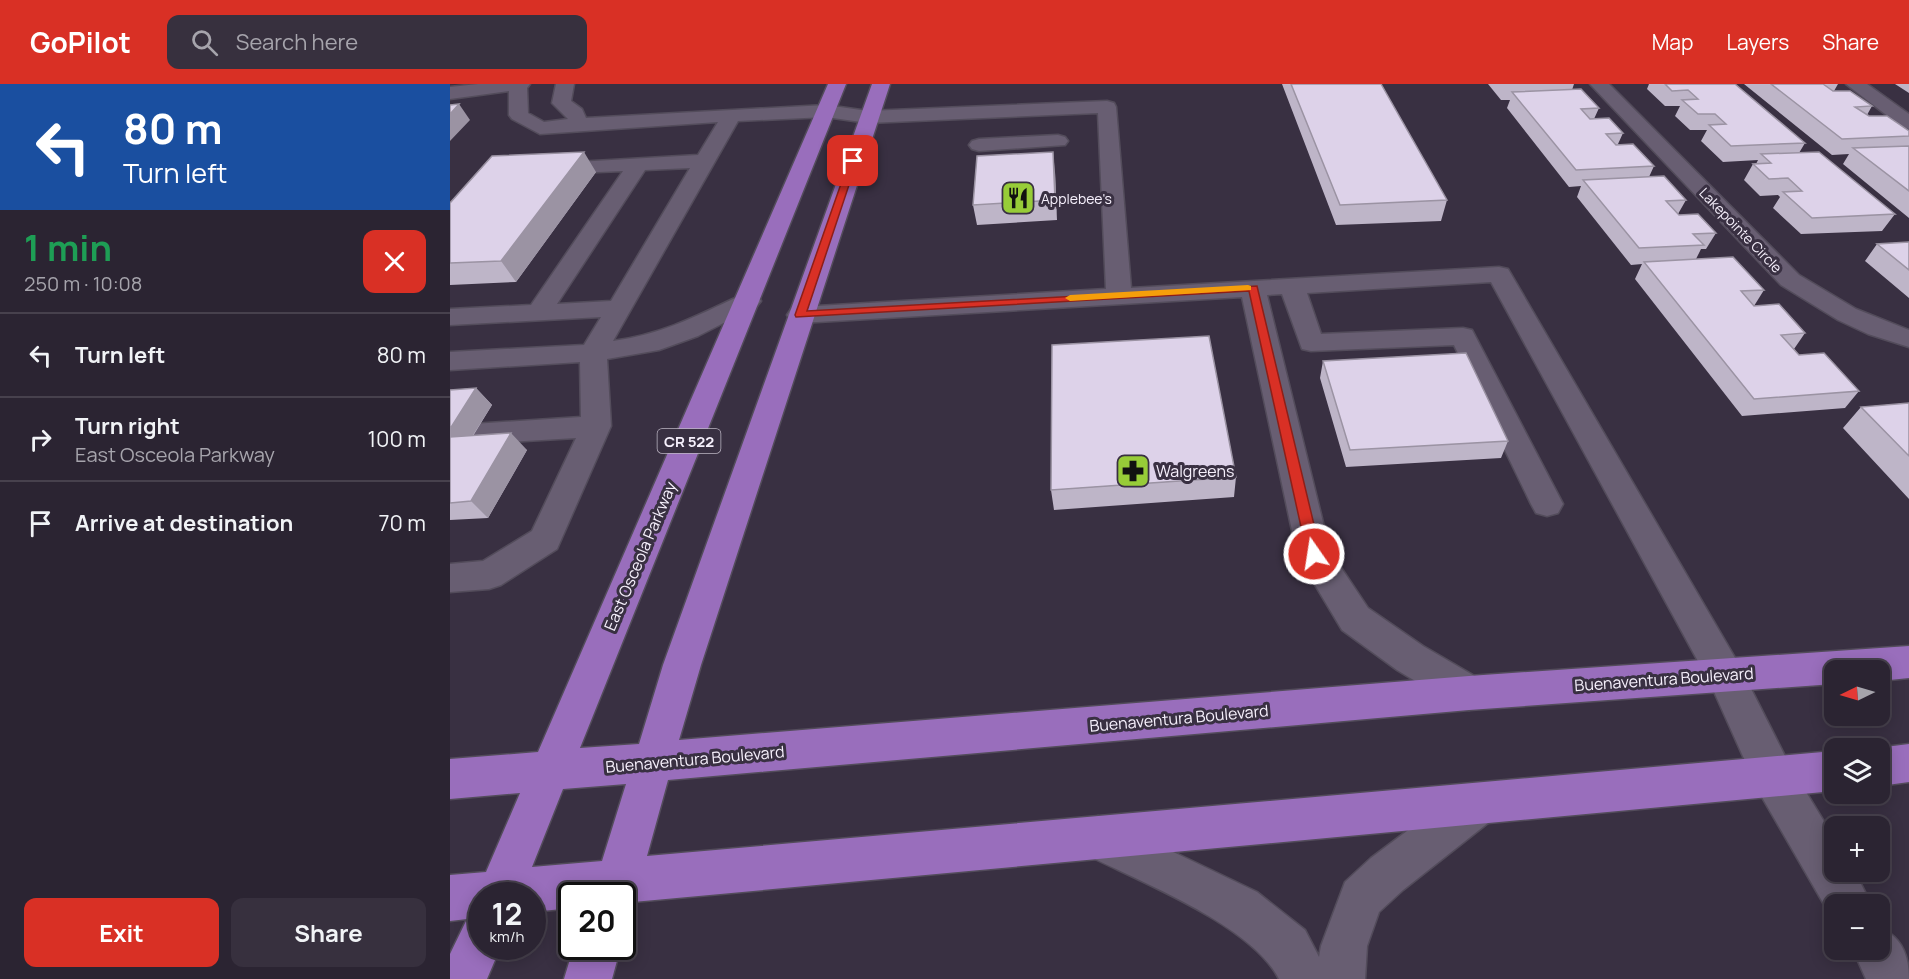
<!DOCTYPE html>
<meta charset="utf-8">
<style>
body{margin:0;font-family:Manrope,sans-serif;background:#37303e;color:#f1f3f6;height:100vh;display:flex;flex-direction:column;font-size:22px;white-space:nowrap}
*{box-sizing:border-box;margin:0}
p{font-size:20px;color:#a6a4ac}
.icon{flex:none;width:33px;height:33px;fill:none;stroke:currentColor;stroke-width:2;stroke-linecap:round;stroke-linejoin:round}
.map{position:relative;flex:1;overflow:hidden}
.drawer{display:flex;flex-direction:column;background:#2b2432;width:450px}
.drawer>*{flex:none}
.top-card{background:#1a4fa0;color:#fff;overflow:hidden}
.needle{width:39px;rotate:265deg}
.controls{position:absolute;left:1374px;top:576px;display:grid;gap:12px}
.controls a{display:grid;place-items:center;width:66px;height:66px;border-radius:12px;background:#2b2432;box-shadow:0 3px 15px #0003,0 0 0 2px #47414d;font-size:30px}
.speed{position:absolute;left:18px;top:798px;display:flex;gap:12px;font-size:30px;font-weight:700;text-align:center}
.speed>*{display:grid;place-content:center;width:78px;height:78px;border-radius:50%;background:#2b2432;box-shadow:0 3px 15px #0003,0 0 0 2px #47414d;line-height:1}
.speed small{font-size:15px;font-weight:400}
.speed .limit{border:3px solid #111;border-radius:9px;background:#fff;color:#111}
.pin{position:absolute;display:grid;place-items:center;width:51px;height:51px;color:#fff;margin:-26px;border-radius:12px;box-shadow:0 3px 9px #0006}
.me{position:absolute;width:66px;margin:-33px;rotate:347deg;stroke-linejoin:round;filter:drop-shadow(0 0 4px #0008)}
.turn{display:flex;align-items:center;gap:21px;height:126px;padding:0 24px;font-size:27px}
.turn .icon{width:78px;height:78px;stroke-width:2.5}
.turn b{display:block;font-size:42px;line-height:51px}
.round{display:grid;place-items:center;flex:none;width:63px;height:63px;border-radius:12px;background:#37303e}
.overview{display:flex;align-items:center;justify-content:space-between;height:102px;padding:0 24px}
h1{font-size:36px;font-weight:700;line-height:45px;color:#1e9e55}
.action{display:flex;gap:12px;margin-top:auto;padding:12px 24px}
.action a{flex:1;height:69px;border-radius:12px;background:#d93025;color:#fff;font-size:24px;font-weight:700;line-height:69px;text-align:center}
.action a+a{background:#37303e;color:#f1f3f6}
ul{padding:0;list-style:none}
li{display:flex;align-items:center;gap:18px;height:84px;padding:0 24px;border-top:2px solid #47414d}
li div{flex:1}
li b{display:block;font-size:22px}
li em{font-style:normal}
header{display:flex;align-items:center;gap:36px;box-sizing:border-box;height:84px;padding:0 30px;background:#d93025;color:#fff}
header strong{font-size:28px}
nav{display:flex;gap:33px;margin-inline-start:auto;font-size:21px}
.search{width:420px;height:54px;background:#37303e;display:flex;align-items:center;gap:15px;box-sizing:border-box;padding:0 21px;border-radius:12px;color:#a6a4ac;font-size:22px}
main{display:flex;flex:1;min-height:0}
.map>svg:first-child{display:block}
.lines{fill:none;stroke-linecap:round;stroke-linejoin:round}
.minor-casing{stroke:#534c5b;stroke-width:3}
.major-casing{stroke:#534c5b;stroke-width:3}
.minor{fill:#685e72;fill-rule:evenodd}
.major{fill:#996ebc;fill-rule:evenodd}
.wall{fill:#beb5c8}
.shaded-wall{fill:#9b93a3}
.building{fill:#ddd2e9;stroke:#9b93a3;stroke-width:1.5}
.route{fill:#d93025;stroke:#8d1f18;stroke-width:1.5}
.slow{fill:#f59e0b}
.labels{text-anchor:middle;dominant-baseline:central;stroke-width:6;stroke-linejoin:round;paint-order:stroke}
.far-poi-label{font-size:14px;fill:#f6f0fc;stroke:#393042;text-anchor:start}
.far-street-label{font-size:14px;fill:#f6f0fc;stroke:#393042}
.shield{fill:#393042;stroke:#bdb6c4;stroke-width:1.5}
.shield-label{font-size:15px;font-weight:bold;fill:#f6f0fc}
.poi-label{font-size:16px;fill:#f6f0fc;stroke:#393042;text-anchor:start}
.street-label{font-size:16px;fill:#f6f0fc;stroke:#393042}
</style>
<header>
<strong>GoPilot</strong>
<div class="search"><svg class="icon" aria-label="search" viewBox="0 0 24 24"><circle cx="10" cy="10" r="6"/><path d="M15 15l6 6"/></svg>Search here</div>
<nav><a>Map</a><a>Layers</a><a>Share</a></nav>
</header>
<main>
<section class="drawer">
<div class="top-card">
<div class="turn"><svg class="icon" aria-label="left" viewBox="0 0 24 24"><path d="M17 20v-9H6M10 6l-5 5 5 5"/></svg><div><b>80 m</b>Turn left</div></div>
</div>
<div class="overview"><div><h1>1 min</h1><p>250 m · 10:08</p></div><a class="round" style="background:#d93025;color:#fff"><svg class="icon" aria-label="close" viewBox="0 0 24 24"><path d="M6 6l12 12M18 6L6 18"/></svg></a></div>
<ul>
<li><svg class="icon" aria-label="left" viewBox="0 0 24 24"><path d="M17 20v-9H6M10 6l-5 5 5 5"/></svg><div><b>Turn left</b></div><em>80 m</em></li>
<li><svg class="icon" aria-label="right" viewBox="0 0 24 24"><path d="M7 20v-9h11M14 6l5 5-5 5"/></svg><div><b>Turn right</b><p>East Osceola Parkway</p></div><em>100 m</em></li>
<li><svg class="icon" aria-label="arrive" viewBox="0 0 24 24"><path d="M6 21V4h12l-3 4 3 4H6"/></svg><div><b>Arrive at destination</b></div><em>70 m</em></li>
</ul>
<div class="action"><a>Exit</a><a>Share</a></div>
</section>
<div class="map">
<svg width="1459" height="895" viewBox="0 0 1459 895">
<rect width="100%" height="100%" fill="#393042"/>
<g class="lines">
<defs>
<path id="minor" d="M28,0h52l-3,4 1,25 16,9 24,-3 -16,-16 4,-19h18l-3,17 11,8 4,9 240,-13 42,6 239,-10 7,2 2,4 15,181 368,-21 9,2 230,394 51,101 45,74v34h21l16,32h-37l-1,16 -74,-128 -48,-107 -220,-403 -184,11 14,41 142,-6 9,2 91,174 -5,9 -11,3 -11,-3 -5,-9 -77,-159 -143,6 -9,-2 -20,-55 -15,1 63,256 38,57 55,38 60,35 5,12 -5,12 -14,5 -14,-5 -58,-35 -55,-40 -40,-67 -5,-9 -55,-257 -442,26 -9,-2 -4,-6 4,-6 9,-2 306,-18 -8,-176 -230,10 -42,-6 -88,4 -125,220c49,-7 82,-24 126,-45l9,-3 9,3 4,5 -4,5 -59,30 -39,14 -52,9 4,67 -54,123 -56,36 -12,4 -39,3v-28l33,-3 49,-30 44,-93 -103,6 -11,-3 -4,-7 4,-7 11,-3 108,-7 -1,-55 -130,8v-18l134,-7 17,-28 -151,8v-16l81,-4 92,-134 -74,3 -7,-2 -3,-4 3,-4 156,-9 20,-33 -178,12 -28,-15 -3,-4v-24l-59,8v-12zM240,84l-79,133 -54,3 88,-134z
M1140,0h19l190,191 57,34 53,21v17l-41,-13 -30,-14 -57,-35z
M1396,0h21l42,30v15l-7,-2z
M608,51l7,2 3,4 -3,4 -86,6 -7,-2 -3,-4 3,-4 7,-2z
M1028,699l15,6 6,15 -6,15 -90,71 -24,22 -12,34 -2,33h-86c-28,-55 -141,-98 -196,-126l-7,-15 7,-15 15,-7 159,76 48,38 14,27 2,-11 24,-64 26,-24 92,-69z
M1430,844c22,9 29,28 29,51h-43l-13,-29h27z"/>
<path id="major" d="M378,0h18l-266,664 59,-4 24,-79 209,-581h18l-189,581 -22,75 790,-64 440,-30v32l-29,3v-11h-46v14l-365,26 -801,70 -21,76 1187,-105v40l-1201,111 -4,10 -7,3v-19h-50v12l-40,4v-16h-50v50h19l-14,33h-37v-25l17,-35 -17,2v-46l36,-3 34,-79 -70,6v-40l88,-7zM176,700l-24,77 -70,6 31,-78z
M1459,660v38l-29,4v-38h-3z
M124,862h47l-9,33h-48z"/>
</defs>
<use href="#minor" class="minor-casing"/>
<use href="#major" class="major-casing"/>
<use href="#minor" class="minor"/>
<use href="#major" class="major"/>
</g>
<path class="wall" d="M832,0h99l66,116 -6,21 -105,4z
M1038,0h86l-2,6 27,18 -5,11 29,14 -5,11 36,22 -5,11 37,23 -8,14 38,19 -10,16h-5l-5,10 68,31 -10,16 51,27 -11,16 5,6 60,36 -14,17 -103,8 -107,-137 7,-15 -11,1 -54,-68 4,-11 -12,1 -62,-79 3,-8h-9z
M1199,0h86l70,59 -6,10 96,61 -13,17 -81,3 -28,-26 7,-11 -2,-2 -18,1 -16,-16 9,-16h3l2,-4 -35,2 -22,-21 6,-11h-17l-15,-14 5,-10h-15l-18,-17z
M1294,0h94l-4,7 38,15 -5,9 2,1 40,15v87l-66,-54 6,-10 -17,1z
M1445,0h14v9z
M146,88l-80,110 -66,3v-82z
M605,88l2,48 -80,5 -4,-20z
M1459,158v56l-44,-37 12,-17z
M873,277l185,80 -7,17 -155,9 -26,-89z
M26,304l16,17 -19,31 54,14 -39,68 -38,2v-130z
M1459,319v96l-66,-71 18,-21z
M786,393l-2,20 -180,13 -3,-20z"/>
<path class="shaded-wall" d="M9,20l11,16 -20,21v-27z
M134,68l12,20 -80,110 -15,-21z
M603,68l2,20 2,48 -2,-20z
M26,304l16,17 -31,49 -11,-11v-14z
M61,349l16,17 -39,68 -17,-17z"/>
<path class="building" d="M841,0h90l66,116 -107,5z
M1215,0h70l70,59 -74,3 -22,-21 17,-1 -11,-10h-17l-16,-14 16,-1 -10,-9 -16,1z
M1321,0h52l10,7h17l22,15 -17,1 14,9h18l22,15v5l-67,3z
M1131,5l18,19 -18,1 9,10 19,-1 14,15 -17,1 10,11 17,-1 21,22 -78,4 -64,-78z
M9,20l-9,10v-9z
M1459,62v45l-56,-43z
M134,68l-83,109 -51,2v-60l42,-47z
M603,68l2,48 -82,5 4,-49z
M1369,68l76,62 -83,4 -29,-26 19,-1 -14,-13 -19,1 -16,-15 18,-1 -10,-9z
M1214,92l22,24 -20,1 13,14 19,-1 18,19 -23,1 11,11 -65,3 -56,-68z
M1459,158v28l-32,-26z
M1283,173l31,33 -23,1 13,15 25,-2 26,29 -24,2 18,20 25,-2 35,38 -105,8 -110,-137z
M759,252l27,141 -185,13 1,-145z
M1016,269l42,88 -158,9 -27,-89z
M26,304l-26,41v-39z
M1459,319v53l-48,-49z
M61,349l-40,68 -21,2v-66z"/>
<path class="route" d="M403,75l4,2 -50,150 450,-25 64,268 -2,4 -5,1 -7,-5 -58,-263 -453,26 -1,-2 54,-154z"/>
<path class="slow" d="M798,201l3,1v4l-181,11 -5,-3 5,-3z"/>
<defs>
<symbol id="restaurant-square" viewBox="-11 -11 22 22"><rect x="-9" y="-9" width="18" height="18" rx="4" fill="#97cc38" stroke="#393042"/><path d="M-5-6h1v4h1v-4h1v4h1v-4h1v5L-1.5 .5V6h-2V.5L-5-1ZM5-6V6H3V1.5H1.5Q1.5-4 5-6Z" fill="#111"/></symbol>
<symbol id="pharmacy-square" viewBox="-11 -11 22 22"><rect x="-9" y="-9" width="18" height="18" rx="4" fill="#97cc38" stroke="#393042"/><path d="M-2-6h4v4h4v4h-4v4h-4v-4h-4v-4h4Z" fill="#111"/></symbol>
</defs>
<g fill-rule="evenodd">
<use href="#restaurant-square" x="549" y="95" width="38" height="38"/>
<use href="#pharmacy-square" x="664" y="368" width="38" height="38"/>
</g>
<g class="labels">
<g class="far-poi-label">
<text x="591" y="114">Applebee's</text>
</g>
<g class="far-street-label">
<text transform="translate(1291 146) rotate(46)">Lakepointe Circle</text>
</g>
<rect class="shield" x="207.5" y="345" width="63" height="24" rx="4.5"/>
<g class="shield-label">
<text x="239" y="357">CR 522</text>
</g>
<g class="poi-label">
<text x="706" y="387">Walgreens</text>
</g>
<g class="street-label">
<text transform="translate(190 472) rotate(-67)">East Osceola Parkway</text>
<text transform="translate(1214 595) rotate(-4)">Buenaventura Boulevard</text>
<text transform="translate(729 634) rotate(-5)">Buenaventura Boulevard</text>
<text transform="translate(245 675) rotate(-5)">Buenaventura Boulevard</text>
</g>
</g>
</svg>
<div class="controls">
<a><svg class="needle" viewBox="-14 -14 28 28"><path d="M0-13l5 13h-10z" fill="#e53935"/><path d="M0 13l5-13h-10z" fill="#a6a4ac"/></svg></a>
<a><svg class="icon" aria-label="layers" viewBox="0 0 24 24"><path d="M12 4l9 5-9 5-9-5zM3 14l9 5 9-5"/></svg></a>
<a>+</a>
<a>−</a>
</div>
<div class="speed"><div>12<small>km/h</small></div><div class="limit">20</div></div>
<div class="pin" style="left:403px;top:77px;background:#d93025"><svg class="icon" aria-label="arrive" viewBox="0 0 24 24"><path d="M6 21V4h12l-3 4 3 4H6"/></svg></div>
<svg class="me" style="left:864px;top:470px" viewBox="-20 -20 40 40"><circle r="17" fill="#d93025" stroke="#fff" stroke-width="3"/><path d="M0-11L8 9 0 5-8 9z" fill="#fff"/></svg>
</div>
</main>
